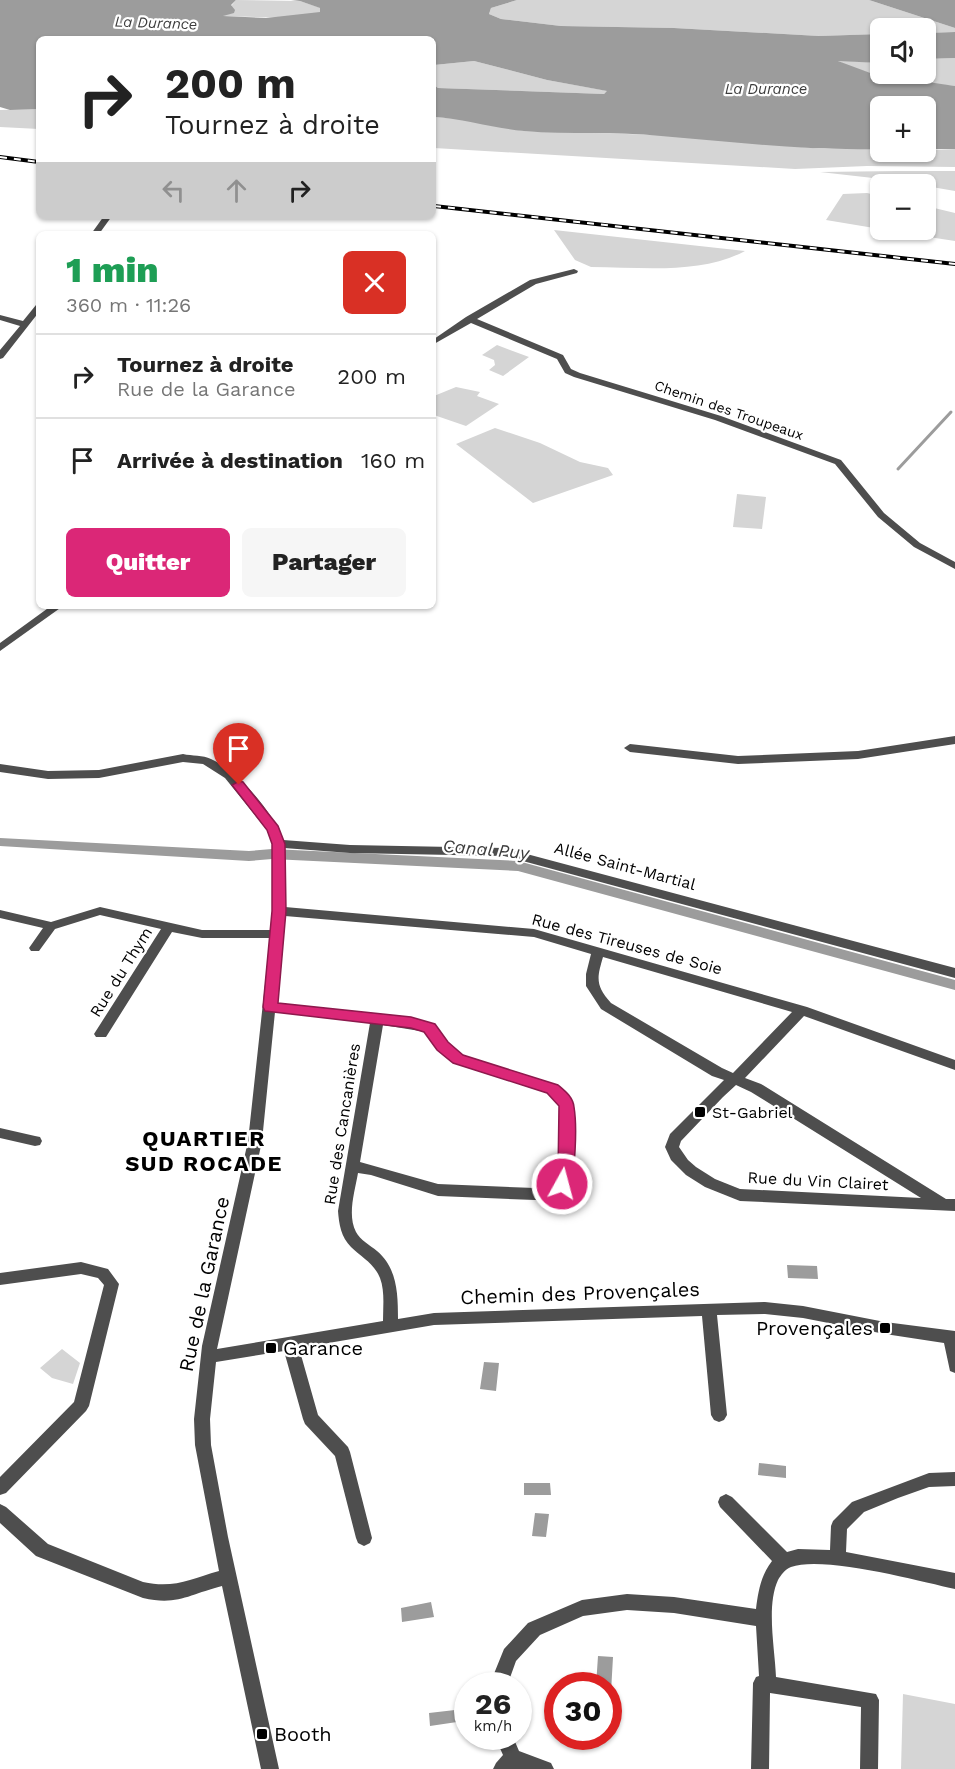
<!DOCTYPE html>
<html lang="fr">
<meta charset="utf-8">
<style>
body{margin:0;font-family:"Work Sans",sans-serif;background:#f6f6f6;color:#222;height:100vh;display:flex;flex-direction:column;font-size:22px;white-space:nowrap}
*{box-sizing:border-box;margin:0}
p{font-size:20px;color:#767676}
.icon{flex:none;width:33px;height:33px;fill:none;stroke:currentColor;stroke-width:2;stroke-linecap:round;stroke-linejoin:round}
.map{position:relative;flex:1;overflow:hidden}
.details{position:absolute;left:36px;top:231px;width:400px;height:378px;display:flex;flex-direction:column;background:#fff;border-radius:9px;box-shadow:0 2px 4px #0004}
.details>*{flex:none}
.hud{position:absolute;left:36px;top:36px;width:400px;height:183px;border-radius:9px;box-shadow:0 2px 4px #0004;background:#fff;color:#222;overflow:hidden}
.controls{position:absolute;left:870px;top:18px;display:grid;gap:12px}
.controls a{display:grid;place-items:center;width:66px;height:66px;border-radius:9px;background:#fff;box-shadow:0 2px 4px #0004;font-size:30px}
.speed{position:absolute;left:454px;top:1672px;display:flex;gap:12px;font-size:30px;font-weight:700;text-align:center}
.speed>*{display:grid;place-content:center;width:78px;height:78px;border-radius:50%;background:#fff;box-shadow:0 2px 4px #0004;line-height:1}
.speed small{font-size:15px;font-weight:400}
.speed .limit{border:9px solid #d22;background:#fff;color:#111}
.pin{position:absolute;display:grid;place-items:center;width:51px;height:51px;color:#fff;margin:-62px -26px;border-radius:50% 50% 50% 0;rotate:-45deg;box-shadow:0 0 6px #0007}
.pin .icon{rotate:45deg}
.me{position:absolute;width:66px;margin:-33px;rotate:7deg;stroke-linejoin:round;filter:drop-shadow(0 0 4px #0008)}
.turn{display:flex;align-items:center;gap:21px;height:126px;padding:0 30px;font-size:27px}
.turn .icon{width:78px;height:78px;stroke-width:2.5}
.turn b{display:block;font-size:42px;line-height:51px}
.lanes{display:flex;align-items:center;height:57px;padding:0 30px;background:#0003;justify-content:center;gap:30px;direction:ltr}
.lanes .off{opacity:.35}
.round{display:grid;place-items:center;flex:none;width:63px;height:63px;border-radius:9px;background:#f6f6f6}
.headline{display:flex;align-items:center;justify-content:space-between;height:102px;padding:0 30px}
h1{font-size:36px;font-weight:800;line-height:45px;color:#1e9e55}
.primary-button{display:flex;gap:12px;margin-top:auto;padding:12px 30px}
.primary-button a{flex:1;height:69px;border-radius:9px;background:#db2777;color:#fff;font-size:24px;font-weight:800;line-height:69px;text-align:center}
.primary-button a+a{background:#f6f6f6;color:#222}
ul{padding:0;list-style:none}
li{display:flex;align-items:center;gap:18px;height:84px;padding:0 30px;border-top:2px solid #e0e0e0}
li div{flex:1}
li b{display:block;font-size:22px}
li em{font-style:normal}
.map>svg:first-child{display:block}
.green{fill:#d5d5d5}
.water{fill:#9c9c9c}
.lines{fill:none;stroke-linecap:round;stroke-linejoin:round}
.stream{stroke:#9c9c9c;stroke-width:3}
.canal{fill:#9c9c9c;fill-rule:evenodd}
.street{fill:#4e4e4e;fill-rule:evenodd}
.rail-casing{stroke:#000;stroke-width:4}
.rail{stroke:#fff;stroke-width:2;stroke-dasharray:7;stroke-linecap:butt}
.route{fill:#db2777;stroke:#8e194d;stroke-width:1.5}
.poi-dot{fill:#000;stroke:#fff;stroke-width:2}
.labels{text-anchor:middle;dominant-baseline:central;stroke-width:4.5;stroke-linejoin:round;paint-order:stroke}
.far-street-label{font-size:14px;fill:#000;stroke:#fff}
.far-water-label{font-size:15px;font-style:italic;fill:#3d3d3d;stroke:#fff}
.street-label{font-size:16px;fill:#000;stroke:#fff}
.poi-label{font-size:16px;fill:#000;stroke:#fff;text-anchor:start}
.water-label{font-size:18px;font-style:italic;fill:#3d3d3d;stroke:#fff}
.near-street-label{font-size:20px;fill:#000;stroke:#fff}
.near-poi-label{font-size:20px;fill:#000;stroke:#fff;text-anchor:start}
.district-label{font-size:22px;font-weight:bold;letter-spacing:1.5px;fill:#000;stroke:#fff}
</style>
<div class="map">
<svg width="955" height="1769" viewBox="0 0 955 1769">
<rect width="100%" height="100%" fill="#fff"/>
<path class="green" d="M236,0l64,1 21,7 -1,5 -33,5 -64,-2z
M517,0h352l86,28v4l-29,1v-5h-46v6l-61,2 -145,-8 -113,-2 -60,-7 -12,-5 2,-6z
M955,58v28c-40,-4 -82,-7 -119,-26l44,3v11h46v-15z
M474,61l73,19 61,11 -4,3 -166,-6 -4,-3v-20z
M39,109v20l-39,-2v-17z
M434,117l25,2 65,12 136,4 165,14h55v3l75,-3v18l-88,-1 -72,3 -361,-21z
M897,171h58v20l-29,-5v-2l-106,-12z
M867,193l13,3v33l-54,-9 17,-26z
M926,206l29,7v28l-72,-11h43z
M554,230l191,21c-45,24 -104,16 -154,16l-16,-7z
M497,345l32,12 -26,19 -14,-6 6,-5 -1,-5 -12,-5z
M456,387l24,5 -3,4 22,8 -33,22 -32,-11v-19z
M495,428l45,15 40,19 28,6 5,7 -80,28 -77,-59z
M737,494l29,3 -4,32 -29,-2z
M62,1349l18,14 -7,21 -21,-6 -12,-10z
M903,1694l52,10v65h-54z"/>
<path class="water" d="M0,0h276h-40l-5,5 4,5 -1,3 -11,3 43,2 54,-6v-4l-20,-7 -9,-1h226l-26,8 -2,6 12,5 60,7 113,2 145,8 61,-2v29l-42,-2 35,13 82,12v63h-29v-43h-46v43c-73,2 -146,-7 -219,-13 -45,-5 -92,-1 -137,-5 -31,-3 -60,-12 -90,-14v-32l4,3 166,6 3,-3 -60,-11 -73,-19 -40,4v-26h-395v70l-29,1 -10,-3z
M869,0h86v28z
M955,32v26l-29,1v-26z
M787,1265l30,1 1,13 -30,-1z
M484,1362l15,1 -3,28 -16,-2z
M759,1463l27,3v12l-28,-3z
M524,1483h26l1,12h-27z
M535,1513l14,1 -3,23 -14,-1z
M431,1602l3,15 -32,5 -1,-14z
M598,1656l15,1 -2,35 -2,-6h-13z
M455,1710l2,12 -27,4 -1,-13z"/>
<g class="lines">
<path class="stream" d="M898,469l53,-57"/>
<path class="canal" d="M0,838l249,13 23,-2 246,12 437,119v10l-437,-119 -246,-12 -23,2 -249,-15z"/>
<path class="street" d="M104,216h8l-13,18h-8z
M574,269l4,2 -1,2 -41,11 -59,35 86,36 8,14 9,4 141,43 120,44 43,53 36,30 35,19v7l-41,-22 -36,-30 -43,-53 -120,-44 -141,-43 -9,-4 -8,-14 -86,-36 -37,21v-5l32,-22 64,-37z
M36,305h3v7l-36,46 -3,1v-9l20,-24 -20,-6v-5l23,6z
M51,606h12l-63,45v-8z
M955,736v8l-97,15 -120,5 -108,-12 -6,-4 6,-4 108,12 120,-5z
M183,754c9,2 20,1 28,5 28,13 62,53 72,81l67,5 154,3 451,120v10l-451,-122 -154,-3 -66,-5 1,59 249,22 273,78 148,53v10l-151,-54 -59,62 16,6 185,115h9v12l-215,-10 -35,-14 -19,-12 -15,-15 -6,-13 5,-13 54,-54 -12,-4 -111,-67 -15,-23v-12l5,-20 -57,-17 -249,-21 -9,87 135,15 24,7 12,17 16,13 94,30c7,6 15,12 17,22 2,11 0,71 -5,79 -7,11 -23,12 -34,14l-97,-4 -67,-21 -13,-2c-3,18 -11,42 -2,59 4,8 14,13 21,19 20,17 21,42 21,68l36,-6 331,-11 38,4 82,16 70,9v42l-5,-2 -6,-28 -59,-9 -82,-16 -38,-4 -48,1 10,100 -3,5 -5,2 -5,-2 -3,-5 -9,-99 -268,9 -135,23 19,67 30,32 2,5 22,86 -2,5 -6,3 -6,-3 -2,-5 -21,-82 -30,-32 -2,-5 -19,-68 -68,11 -6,57 1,26 17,92 51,232h-18l-39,-183c-32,8 -44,20 -79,12l-107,-42 -36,-33v-19l6,3 42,37 95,38c31,7 47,-3 76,-11l-24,-126 -1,-26 8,-73 46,-205 22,-203h-68l-30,-6 -66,105h-10l-2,-3 67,-105 -61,-14 -45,14 -16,22h-8l-2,-3 14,-20 -43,-10v-8l51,12 49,-15 102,23h69l2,-19 -1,-67 -5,-14 -42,-52 -22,-14 -20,-2 -84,16 -51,1 -48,-7v-8l48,7 51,-1zM603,957l189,55 -59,61 -11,-5 -111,-65c-16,-18 -14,-25 -8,-46zM275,1012l95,11 -32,188c1,13 3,26 13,36 10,10 23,16 29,31 5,13 3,29 3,43l-166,28 45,-208zM383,1025l43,7 11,18 16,13 94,30 11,9 2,4 -1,66 -2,9 -10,6 -12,1 -97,-4 -78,-22zM736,1085l15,7 170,106 -181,-9 -25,-10 -19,-12 -8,-7 -9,-13 2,-6 42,-44z
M0,1128l35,8 5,1 2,4 -2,4 -5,1 -35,-8z
M81,1262l27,7 11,15 -30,122 -3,5 -80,82 -6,2v-18l74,-75 30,-117 -6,-7 -17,-4 -81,11v-12z
M955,1472v14l-26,1 -31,11 -34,14 -17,17 -1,23 109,21v16c-35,-8 -133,-34 -164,-22 -6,2 -10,8 -13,13 -12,26 -3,69 -2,97l100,17 3,6 -1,69h-18l1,-62 -91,-14 -1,76h-18l2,-86 3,-6 3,-1 -3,-50 -82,-13 -47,-3 -44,6 -43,19 -24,26 -9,25h-18l15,-37 24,-26 54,-23 45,-6 47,3 82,12c2,-17 5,-34 16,-48l-52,-54 -2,-5 2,-5 6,-3 6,3 55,55 11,-3 32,1 1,-24 2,-5 19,-19 77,-29z
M495,1737h18l6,14 32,12 3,6h-61l3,-6 7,-8z"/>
<defs>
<path id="rail" d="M0,157l39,5
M434,206l521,58"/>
</defs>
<use href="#rail" class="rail-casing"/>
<use href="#rail" class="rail"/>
</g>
<path class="route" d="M239,781l4,1 35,44 7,18 1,67 -8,92 133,14 24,7 13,18 15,13 95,30c7,6 15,12 16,22 3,18 2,67 -6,82l-6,2 -5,-2 -2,-5 3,-11 1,-67 -12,-13 -94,-30 -16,-13 -13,-18 -13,-4 -146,-17 -2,-4 9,-96v-67l-5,-14 -35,-45z"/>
<g class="poi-dot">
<rect x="694" y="1106" width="12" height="12" rx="3"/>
<rect x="879" y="1322" width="12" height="12" rx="3"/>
<rect x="265" y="1342" width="12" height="12" rx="3"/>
<rect x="256" y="1728" width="12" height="12" rx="3"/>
</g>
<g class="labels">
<g class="far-street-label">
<text transform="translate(729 410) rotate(19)">Chemin des Troupeaux</text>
</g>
<g class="far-water-label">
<text transform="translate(156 23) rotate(2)">La Durance</text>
<text x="766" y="89">La Durance</text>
</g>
<g class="street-label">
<text transform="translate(625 866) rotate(15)">Allée Saint-Martial</text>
<text transform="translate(627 944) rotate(15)">Rue des Tireuses de Soie</text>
<text transform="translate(121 972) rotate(-58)">Rue du Thym</text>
<text transform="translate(342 1124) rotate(-81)">Rue des Cancanières</text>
<text transform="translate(818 1181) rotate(3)">Rue du Vin Clairet</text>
</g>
<g class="poi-label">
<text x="712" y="1112">St-Gabriel</text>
</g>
<g class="water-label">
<text transform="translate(486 849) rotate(5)">Canal Puy</text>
</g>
<g class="near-street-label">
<text transform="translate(204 1284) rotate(-78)">Rue de la Garance</text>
<text transform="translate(580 1293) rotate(-2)">Chemin des Provençales</text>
</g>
<g class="near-poi-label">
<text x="873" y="1328" text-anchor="end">Provençales</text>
<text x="283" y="1348">Garance</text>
<text x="274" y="1734">Booth</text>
</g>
<g class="district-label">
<text x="204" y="1138">QUARTIER<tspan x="204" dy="25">SUD ROCADE</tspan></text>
</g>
</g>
</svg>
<div class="controls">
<a><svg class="icon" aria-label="sound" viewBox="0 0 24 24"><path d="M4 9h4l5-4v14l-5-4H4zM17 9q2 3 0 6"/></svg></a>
<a>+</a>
<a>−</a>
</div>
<div class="speed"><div>26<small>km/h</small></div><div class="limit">30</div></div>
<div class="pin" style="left:239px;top:785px;background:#d93025"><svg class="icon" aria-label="arrive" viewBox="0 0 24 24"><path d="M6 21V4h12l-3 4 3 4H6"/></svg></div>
<svg class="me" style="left:562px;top:1184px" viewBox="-20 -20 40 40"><circle r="17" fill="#db2777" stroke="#fff" stroke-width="3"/><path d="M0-11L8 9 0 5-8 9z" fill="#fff"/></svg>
<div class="hud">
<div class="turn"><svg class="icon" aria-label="right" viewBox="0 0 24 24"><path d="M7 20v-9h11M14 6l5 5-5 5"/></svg><div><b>200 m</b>Tournez à droite</div></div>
<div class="lanes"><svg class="icon off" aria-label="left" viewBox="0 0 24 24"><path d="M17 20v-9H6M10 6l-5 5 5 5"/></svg><svg class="icon off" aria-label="ahead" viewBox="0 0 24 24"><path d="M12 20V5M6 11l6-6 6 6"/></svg><svg class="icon" aria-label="right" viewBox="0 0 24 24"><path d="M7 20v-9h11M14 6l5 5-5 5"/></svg></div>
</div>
<section class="details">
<div class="headline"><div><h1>1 min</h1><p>360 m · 11:26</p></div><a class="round" style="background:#d93025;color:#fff"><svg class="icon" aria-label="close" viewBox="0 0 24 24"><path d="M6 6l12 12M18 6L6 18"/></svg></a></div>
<ul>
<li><svg class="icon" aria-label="right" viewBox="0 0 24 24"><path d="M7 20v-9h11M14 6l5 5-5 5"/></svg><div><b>Tournez à droite</b><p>Rue de la Garance</p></div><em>200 m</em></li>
<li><svg class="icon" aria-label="arrive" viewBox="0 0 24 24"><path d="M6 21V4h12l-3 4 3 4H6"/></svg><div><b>Arrivée à destination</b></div><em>160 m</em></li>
</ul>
<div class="primary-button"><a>Quitter</a><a>Partager</a></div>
</section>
</div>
